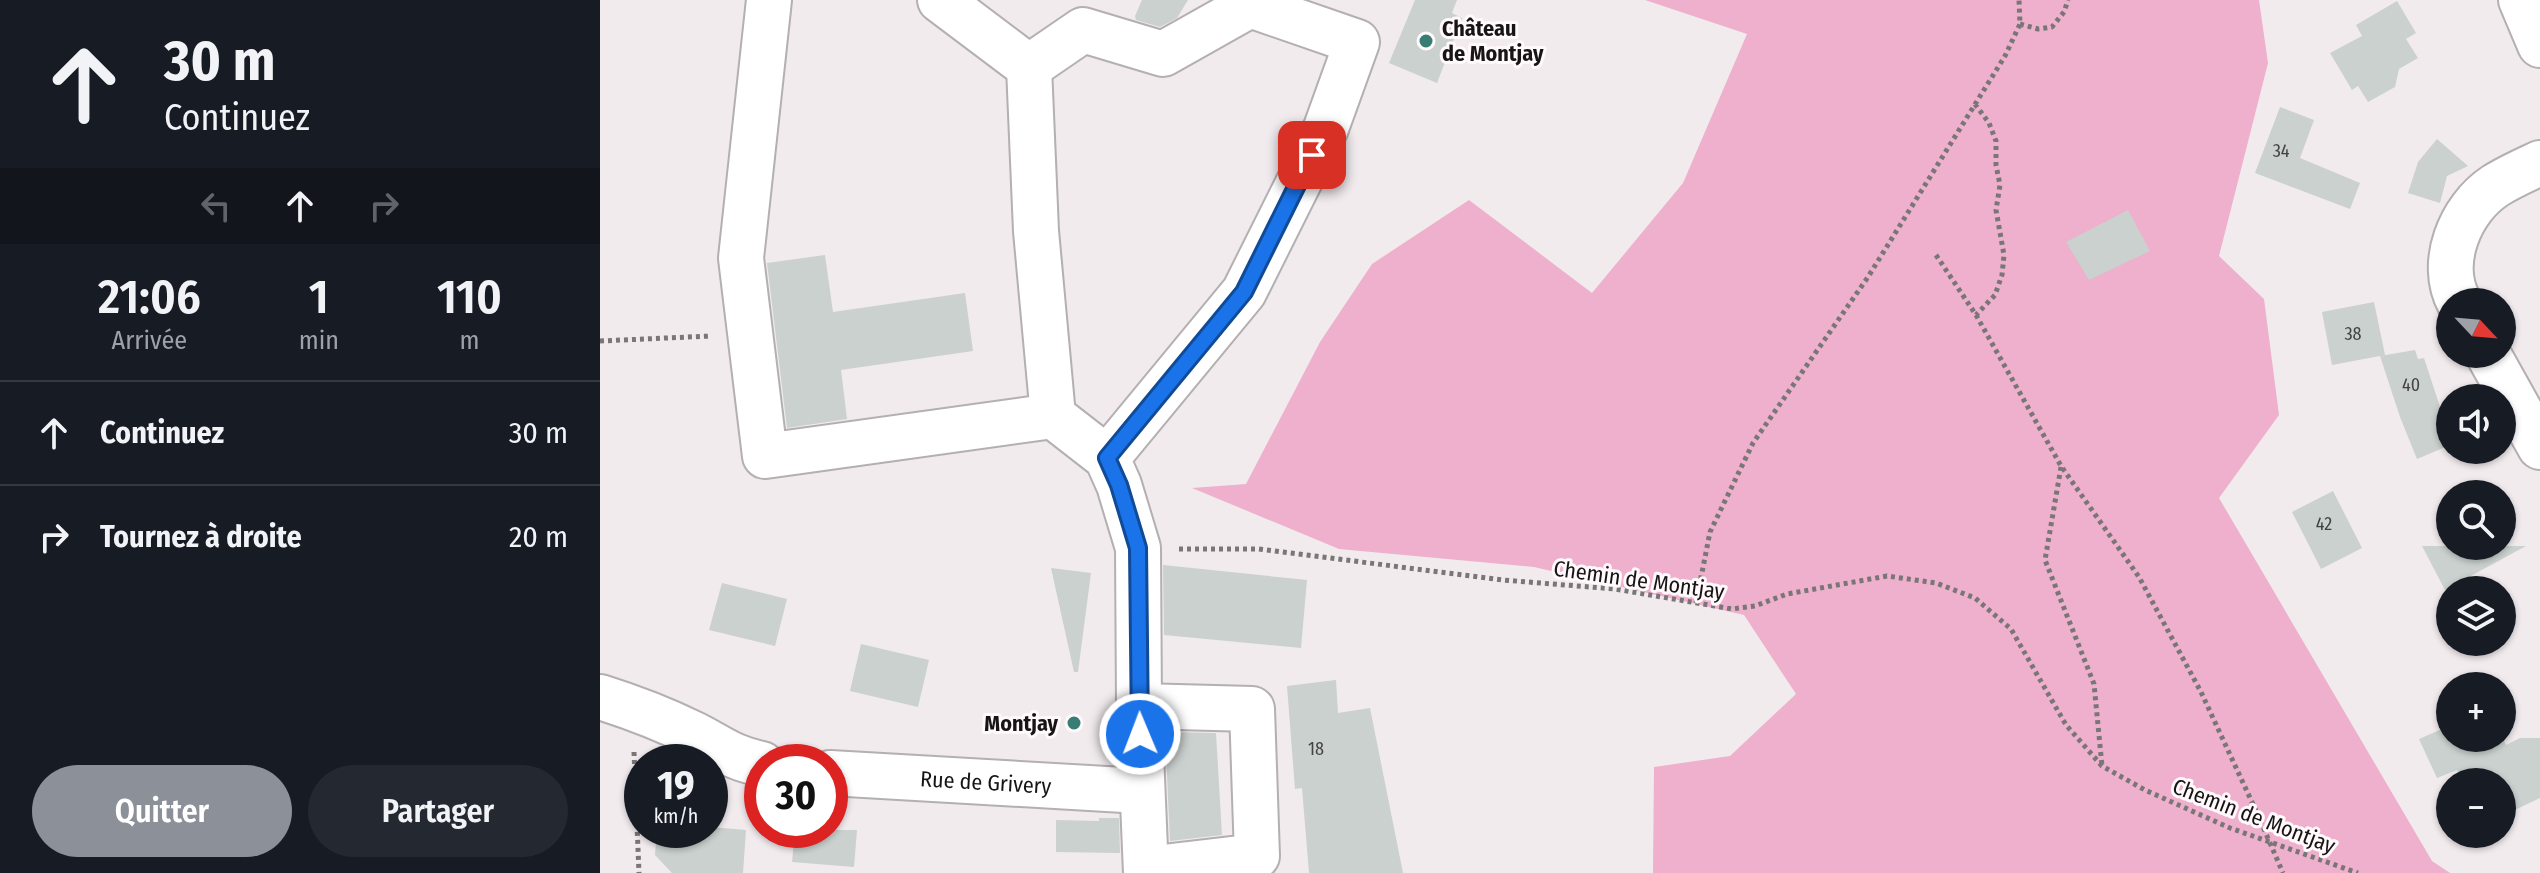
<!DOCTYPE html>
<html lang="fr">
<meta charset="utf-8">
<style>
body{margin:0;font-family:"Fira Sans Condensed",sans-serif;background:#242831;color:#f1f3f6;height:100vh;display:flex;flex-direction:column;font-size:30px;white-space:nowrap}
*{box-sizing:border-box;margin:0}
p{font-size:26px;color:#9ea1a6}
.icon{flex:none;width:44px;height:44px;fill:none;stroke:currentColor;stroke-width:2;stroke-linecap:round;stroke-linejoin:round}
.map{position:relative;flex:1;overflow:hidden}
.sheet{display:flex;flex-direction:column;background:#171b24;width:600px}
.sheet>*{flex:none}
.banner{background:#171b24;color:#f1f3f6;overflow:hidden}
.needle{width:52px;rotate:116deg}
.buttons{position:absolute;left:1836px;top:288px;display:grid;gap:16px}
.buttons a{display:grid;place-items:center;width:80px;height:80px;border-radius:50%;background:#171b24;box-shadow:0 2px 6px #0004;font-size:40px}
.speed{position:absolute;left:24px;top:744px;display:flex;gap:16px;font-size:40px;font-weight:700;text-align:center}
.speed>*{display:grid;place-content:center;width:104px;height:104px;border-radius:50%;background:#171b24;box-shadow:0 2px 6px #0004;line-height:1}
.speed small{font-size:20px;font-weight:400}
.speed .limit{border:12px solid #d22;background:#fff;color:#111}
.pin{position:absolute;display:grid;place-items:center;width:68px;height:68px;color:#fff;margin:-34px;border-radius:16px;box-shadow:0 4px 12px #0006}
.me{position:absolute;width:88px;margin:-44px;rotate:359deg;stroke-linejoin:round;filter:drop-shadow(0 0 6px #0008)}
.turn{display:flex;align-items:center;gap:28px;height:168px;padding:0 32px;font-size:36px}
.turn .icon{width:104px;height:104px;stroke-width:2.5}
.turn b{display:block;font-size:56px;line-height:68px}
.lanes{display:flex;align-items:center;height:76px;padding:0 32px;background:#0003;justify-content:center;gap:40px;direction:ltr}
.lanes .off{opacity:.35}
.eta{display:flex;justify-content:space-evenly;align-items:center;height:136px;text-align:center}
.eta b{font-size:48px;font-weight:600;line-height:56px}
.action{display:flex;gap:16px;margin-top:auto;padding:16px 32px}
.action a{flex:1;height:92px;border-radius:48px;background:#8c9099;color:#fff;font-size:32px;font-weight:600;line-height:92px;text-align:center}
.action a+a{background:#242831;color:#f1f3f6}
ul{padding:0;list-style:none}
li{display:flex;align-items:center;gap:24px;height:104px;padding:0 32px;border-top:2px solid #363941}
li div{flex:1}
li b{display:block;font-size:30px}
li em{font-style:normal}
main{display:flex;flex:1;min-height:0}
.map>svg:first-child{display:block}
.green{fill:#eeb0cc}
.building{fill:#cad1cf}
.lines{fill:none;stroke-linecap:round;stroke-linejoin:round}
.minor-casing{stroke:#b4afb1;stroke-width:48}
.path{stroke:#7a7678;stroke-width:5;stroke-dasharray:4 4;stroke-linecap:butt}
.minor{stroke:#fff;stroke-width:44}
.path-bridge{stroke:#7a7678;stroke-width:5;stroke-dasharray:4 4;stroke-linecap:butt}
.route-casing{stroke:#114b97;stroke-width:20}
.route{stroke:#1a73e8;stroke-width:14}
.poi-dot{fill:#387d73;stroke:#fff9fb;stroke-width:3}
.labels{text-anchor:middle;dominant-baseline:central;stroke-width:6;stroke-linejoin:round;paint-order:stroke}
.number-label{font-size:18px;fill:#434344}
.poi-label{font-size:22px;font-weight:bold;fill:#161415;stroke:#fff9fb;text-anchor:start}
.street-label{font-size:22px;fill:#161415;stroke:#fff9fb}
</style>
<main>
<section class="sheet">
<div class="banner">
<div class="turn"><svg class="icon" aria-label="ahead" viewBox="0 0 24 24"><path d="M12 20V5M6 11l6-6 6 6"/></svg><div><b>30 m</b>Continuez</div></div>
<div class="lanes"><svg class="icon off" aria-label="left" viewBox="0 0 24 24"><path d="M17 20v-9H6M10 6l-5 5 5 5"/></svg><svg class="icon" aria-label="ahead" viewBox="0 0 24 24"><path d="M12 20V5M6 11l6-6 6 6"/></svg><svg class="icon off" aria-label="right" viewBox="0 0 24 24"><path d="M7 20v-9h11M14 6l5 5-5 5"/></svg></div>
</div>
<div class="eta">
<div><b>21:06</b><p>Arrivée</p></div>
<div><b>1</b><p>min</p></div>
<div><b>110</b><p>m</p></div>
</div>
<ul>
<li><svg class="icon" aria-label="ahead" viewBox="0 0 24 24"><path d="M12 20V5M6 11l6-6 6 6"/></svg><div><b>Continuez</b></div><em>30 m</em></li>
<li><svg class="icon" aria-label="right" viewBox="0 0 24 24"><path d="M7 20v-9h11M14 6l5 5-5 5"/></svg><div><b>Tournez à droite</b></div><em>20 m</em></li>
</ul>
<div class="action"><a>Quitter</a><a>Partager</a></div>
</section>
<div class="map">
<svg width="1940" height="873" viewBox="0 0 1940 873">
<rect width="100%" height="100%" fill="#f1ebee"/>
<path class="green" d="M1045,0h614l9,63 -49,193 45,43 15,116 -60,83 213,363 18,12h-797l1,-106 76,-11 66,-62 -52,-79 -210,-48 -195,-18 -147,-61 54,-4 74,-142 52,-78 97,-64 123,93 91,-110 64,-149z"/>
<path class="building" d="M542,0h46l-11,18 -17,9 -24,-7 -1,-4z
M815,0h42l-5,13 10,5 -25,65 -48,-20z
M1797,1l19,32 -10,6 12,19 -19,11 -4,18 -27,15 -10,-16 -6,4 -22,-37 32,-17 -6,-11z
M1680,107l34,13 -14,38 60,25 -10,26 -95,-36z
M1837,139l31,27 -21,10 -7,27 -32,-10 10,-31z
M1528,210l22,41 -61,29 -23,-38z
M225,255l8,57 132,-19 8,58 -132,19 6,49 -60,9 -20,-165z
M1774,302l11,53 -53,10 -10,-53z
M1815,350l3,9 6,-1 18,55 8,-4v36l-33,14 -17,-42 -20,-61z
M1733,491l29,57 -41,21 -29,-57z
M1822,546h104l-81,44z
M563,565l144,15 -6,68 -137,-13z
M451,568l40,5 -13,99h-4z
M122,583l65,16 -12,47 -66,-16z
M261,644l68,16 -11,47 -68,-16z
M736,680l2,33 32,-5 33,165h-94l-7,-85 -7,1 -8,-103z
M1850,708v30l52,-1 4,8 14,-7h20v60l-38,18v-34h-40l-5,-12 -20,8 -18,-39 30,-13 -6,-15z
M565,732l51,1 6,102 -52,6z
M499,818h20l1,35 -64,-1v-32l43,1z
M110,827l36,3 -3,43h-71l-17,-18 2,-25h53z
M195,830h62l-3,37 -62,-5z"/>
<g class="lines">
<defs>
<g id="minor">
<path d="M169,0l-28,258 24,198 288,-40"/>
<path d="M340,0l89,67 7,164 17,185 54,42 12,27 19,63 1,158 7,167"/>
<path d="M1921,0l19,45"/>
<path d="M429,67l54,-37 80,24 87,-49 107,37 -31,86 -82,164 -137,166"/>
<path d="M1859,302c-21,-39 1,-93 36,-116 14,-9 30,-16 45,-23"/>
<path d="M1888,354l52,93"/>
<path d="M0,697c32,10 63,22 94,37 26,13 37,24 68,30"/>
<path d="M539,706l113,3 5,147 -111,13"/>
<path id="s1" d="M230,773l311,18"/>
</g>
</defs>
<use href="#minor" class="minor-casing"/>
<path class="path" d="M1420,24l18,5 14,-2 12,-15 4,-12
M1375,104l14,19 7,18v24l4,20 -4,25 8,45 -2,20 -7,20 -19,20
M1336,255l40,60 85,151 78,111 62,115 56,121
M0,341l111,-5
M1461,467l-16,93 49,124 8,82
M579,549h80l244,31 112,9 117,20 23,-3 32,-12 100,-18 49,7 39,15 36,31 55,96 36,41 43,24 85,38 128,45
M1096,603l14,-71 43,-89 115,-166 137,-221 15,-32 -1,-24
M34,752l5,121"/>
<use href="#minor" class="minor"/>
<path class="path-bridge" d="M1657,813l26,60"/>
</g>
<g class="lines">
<defs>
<path id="route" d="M540,734l-2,-186 -19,-63 -12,-27 137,-166 68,-137"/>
</defs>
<use href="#route" class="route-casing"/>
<use href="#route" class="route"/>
</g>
<g class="poi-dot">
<circle cx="826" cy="41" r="8"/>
<circle cx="474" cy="723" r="8"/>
</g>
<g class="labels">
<g class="number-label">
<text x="1681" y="151">34</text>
<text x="1753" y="334">38</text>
<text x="1811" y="385">40</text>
<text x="1724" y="524">42</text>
<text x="716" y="749">18</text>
</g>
<g class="poi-label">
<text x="842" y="28">Château<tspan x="842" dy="25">de Montjay</tspan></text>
<text x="458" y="723" text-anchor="end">Montjay</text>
</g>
<g class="street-label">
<text transform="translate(1039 580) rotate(8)">Chemin de Montjay</text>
<text stroke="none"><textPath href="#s1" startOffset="156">Rue de Grivery</textPath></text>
<text transform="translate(1654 816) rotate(21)">Chemin de Montjay</text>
</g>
</g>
</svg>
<div class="buttons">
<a><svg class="needle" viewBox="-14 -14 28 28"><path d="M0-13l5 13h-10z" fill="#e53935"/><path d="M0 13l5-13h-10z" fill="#9ea1a6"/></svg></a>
<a><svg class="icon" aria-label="sound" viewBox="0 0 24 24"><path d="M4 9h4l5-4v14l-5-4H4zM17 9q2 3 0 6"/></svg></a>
<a><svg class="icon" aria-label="search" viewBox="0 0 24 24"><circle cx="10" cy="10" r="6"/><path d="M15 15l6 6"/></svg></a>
<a><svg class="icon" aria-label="layers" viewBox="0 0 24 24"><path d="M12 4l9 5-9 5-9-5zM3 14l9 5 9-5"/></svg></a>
<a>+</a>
<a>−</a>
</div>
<div class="speed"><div>19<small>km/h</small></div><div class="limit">30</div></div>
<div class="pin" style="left:712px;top:155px;background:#d93025"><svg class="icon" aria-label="arrive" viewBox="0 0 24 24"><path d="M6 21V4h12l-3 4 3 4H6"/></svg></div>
<svg class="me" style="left:540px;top:734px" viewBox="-20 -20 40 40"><circle r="17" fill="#1a73e8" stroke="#fff" stroke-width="3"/><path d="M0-11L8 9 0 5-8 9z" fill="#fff"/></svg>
</div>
</main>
